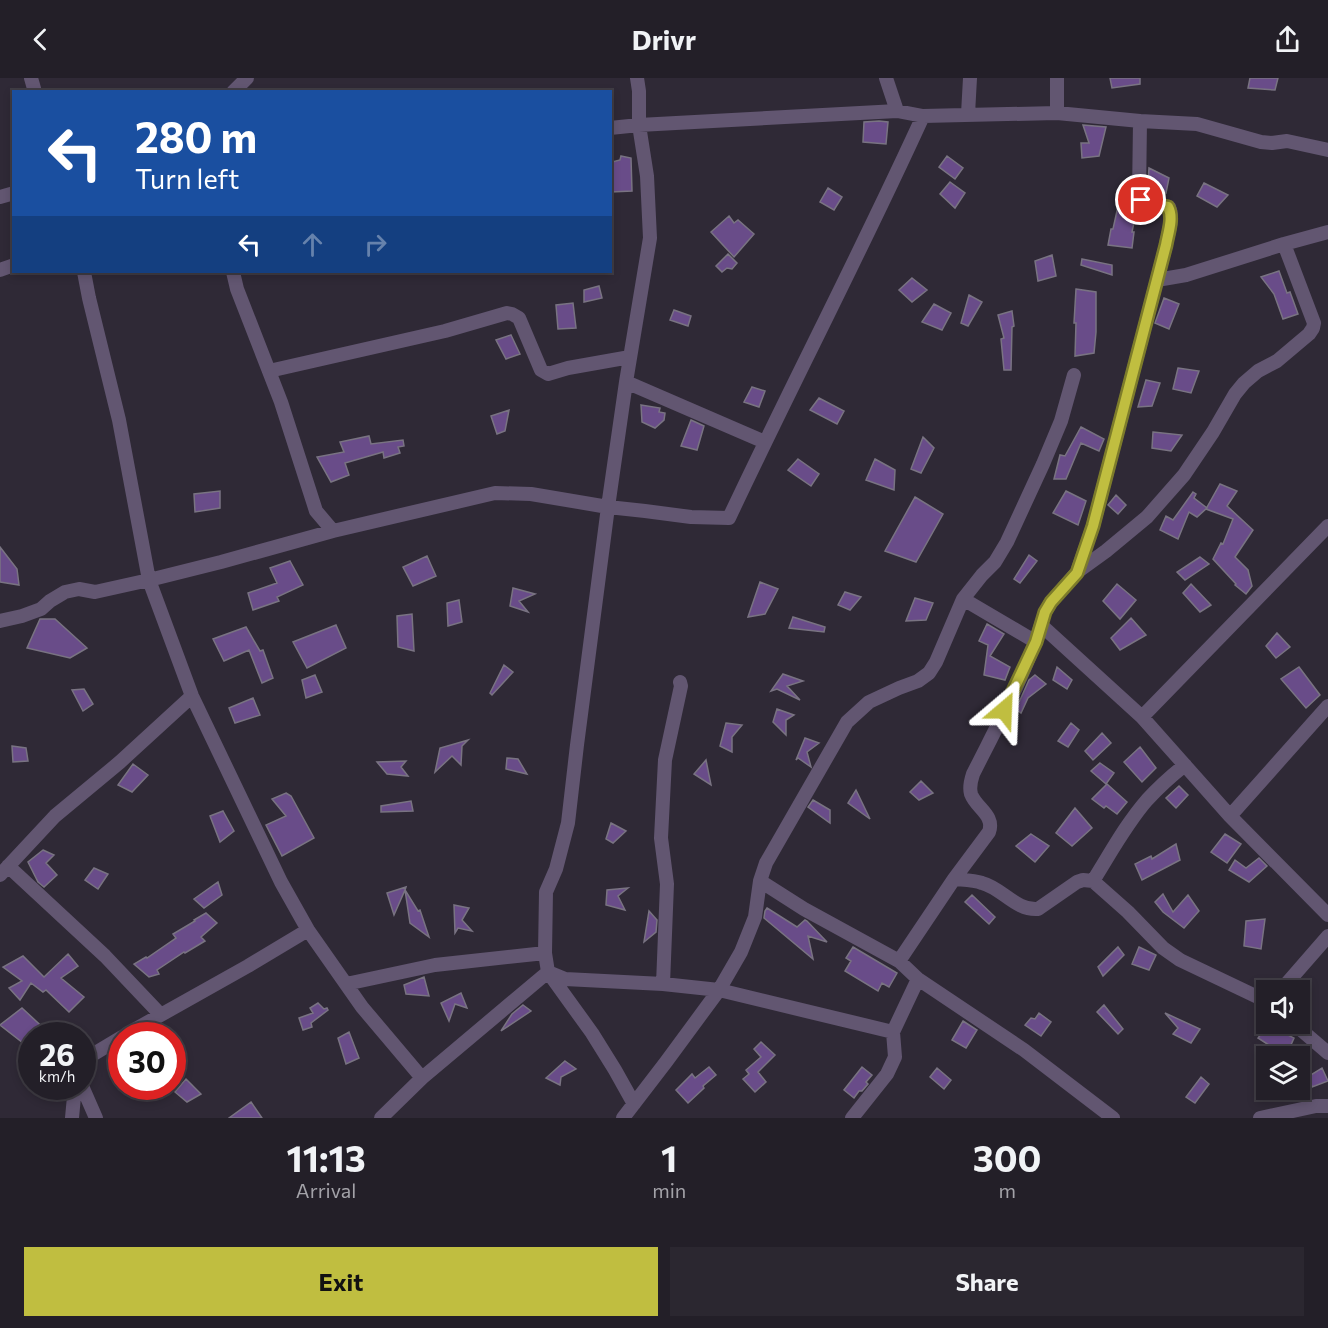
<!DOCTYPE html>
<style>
body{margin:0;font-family:Commissioner,sans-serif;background:#2b2730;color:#f1f3f6;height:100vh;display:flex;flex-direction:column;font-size:22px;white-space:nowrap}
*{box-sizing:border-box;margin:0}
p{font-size:20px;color:#a3a2a8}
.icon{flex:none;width:33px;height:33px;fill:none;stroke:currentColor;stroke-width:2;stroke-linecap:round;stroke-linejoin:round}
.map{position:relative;height:1040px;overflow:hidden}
.side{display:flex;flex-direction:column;background:#231f28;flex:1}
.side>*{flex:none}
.banner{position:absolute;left:12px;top:12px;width:600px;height:183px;border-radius:0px;box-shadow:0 3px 9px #0003,0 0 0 2px #403d45;background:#1a4fa0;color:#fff;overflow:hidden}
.fabs{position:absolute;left:1256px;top:902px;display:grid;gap:12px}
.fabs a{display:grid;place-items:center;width:54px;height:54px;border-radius:0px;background:#231f28;box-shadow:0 3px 9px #0003,0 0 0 2px #403d45;font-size:30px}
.speed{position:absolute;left:18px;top:944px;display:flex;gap:12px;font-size:30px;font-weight:700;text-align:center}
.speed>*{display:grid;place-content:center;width:78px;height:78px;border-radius:50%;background:#231f28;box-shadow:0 3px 9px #0003,0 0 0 2px #403d45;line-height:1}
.speed small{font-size:15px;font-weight:400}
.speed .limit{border:9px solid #d22;background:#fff;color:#111}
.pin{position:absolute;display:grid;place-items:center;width:51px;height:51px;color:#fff;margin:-26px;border:3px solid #fff;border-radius:50%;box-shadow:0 2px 6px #0007}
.me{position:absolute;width:66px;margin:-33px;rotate:26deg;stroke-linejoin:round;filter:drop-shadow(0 0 4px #0008)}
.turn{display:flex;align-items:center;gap:21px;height:126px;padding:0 24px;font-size:27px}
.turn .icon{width:78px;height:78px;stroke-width:2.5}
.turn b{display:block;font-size:42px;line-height:51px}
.lanes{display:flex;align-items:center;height:57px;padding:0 24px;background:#0003;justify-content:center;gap:30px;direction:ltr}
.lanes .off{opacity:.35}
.eta{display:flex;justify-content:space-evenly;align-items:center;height:102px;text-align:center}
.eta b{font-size:36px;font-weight:700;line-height:42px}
.button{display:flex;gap:12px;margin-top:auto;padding:12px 24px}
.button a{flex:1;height:69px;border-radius:0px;background:#c0be40;color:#111;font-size:24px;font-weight:700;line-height:69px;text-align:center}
.button a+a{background:#2b2730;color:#f1f3f6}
header{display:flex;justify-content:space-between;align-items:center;height:78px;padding:0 24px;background:#231f28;font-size:27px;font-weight:700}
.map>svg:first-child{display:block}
.building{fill:#694c89;stroke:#797382;stroke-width:1.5}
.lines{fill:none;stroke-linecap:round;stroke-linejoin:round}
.minor{stroke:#625671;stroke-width:14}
.route-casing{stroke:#7d7c2a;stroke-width:15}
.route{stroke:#c0be40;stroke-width:10}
</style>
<header><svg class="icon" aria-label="back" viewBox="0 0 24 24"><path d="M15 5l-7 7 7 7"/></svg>Drivr<svg class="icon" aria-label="share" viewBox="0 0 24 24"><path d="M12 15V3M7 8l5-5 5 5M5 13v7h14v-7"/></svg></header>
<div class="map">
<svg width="1328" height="1040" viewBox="0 0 1328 1040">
<rect width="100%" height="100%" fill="#2f2936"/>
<path class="building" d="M1110,0h30v6l-28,4z
M1250,0h28l-3,12 -27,-2z
M879,43l9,1 -2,22 -23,-2 1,-20z
M1083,47l23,2 -7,29 -17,2 -1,-15h8z
M621,78l10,2 1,33 -21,1 1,-30 8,-2z
M947,78l16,12 -8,11 -16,-12z
M1149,90l20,10 -3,15 -13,-5 -5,-5z
M950,104l15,11 -10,15 -15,-14z
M1204,105l24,12 -11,12 -20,-11z
M828,110l14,9 -8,13 -14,-8z
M1119,124l15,3 3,3 -5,24h2l-2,16 -24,-3 3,-16h2z
M729,138l5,7 4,-3 16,14 -20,23 -23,-25z
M728,176l9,9 -5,6 -5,-1 -5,4 -6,-6z
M1052,177l4,21 -18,5 -3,-20z
M1082,181l30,6v10l-31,-10z
M1279,193l8,22 3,-1 8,22 -15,5 -9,-25 -13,-17z
M912,200l15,12 -15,12 -13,-12z
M599,208l3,12 -18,4v-12z
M1076,211l20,3v40l-2,21 -19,3 1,-33h-2z
M969,217l13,7 -14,24 -7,-3z
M1164,220l15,6 -10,25 -14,-6z
M573,225l3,25 -18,1 -2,-24z
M934,226l17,9 -9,17 -20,-8z
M674,232l17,6 -3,10 -18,-6z
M1012,233l2,15 -2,1 -1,43h-7l-3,-31 3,-1 -6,-23z
M511,257l9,19 -14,5 -10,-19z
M1178,290l21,3 -8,22 -18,-4z
M1146,302l14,3 -8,23 -14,1z
M752,309l13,4 -6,16 -15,-5z
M819,320l25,13 -7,13 -27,-14z
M641,327l19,3 -1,4 6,1 -1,7 -9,8 -13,-6z
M509,332l-4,21 -8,3 -6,-18z
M691,342l13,6 -7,24 -16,-4z
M1081,349l23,12 -5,12 -18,-8 -15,36h-12l6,-24 5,1z
M1153,354l29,3 -11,16 -19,-3z
M369,358l2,8 32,-4 1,6 -6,1 2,6 -16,5 -1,-6 -38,11 4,12 -18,7 -14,-25 27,-5 -4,-10z
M923,359l11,11 -13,25 -10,-4z
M798,381l21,15 -8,12 -23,-16z
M875,381l20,11 -1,20 -28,-10z
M1220,406l17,7 -10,15 26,24 -18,27 13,13 4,16 -6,8 -11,-9 1,-1 -23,-25 8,-16 2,1 10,-25 -27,-10z
M220,413v17l-25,4 -1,-18z
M1066,413l20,10 -8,24 -25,-12z
M1193,414l3,2 -2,4 13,10 -10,9 -8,-5 -11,27 -18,-9 6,-14 7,4z
M1116,417l10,10 -8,9 -10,-9z
M915,419l28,17 -27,48 -31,-11z
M0,469l17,22 2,16 -19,-3z
M1029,477l8,6 -17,22 -6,-4z
M427,478l9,20 -23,10 -10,-19z
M1200,479l9,7 -24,16 -8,-8z
M290,483l13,24 -26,12 2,4 -26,9 -5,-17 29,-10 -7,-15z
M760,504l18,7 -13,25 -17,3z
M1117,506l19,16 -16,19 -17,-18z
M1191,506l20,21 -11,7 -17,-19z
M513,510l22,6 -16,7 9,11 -18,-6z
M845,514l16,5 -11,13 -12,-5z
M915,520l18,5 -7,17 -20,1z
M459,522l3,22 -14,4 -1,-23z
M412,536l2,37 -16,-4 -1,-31z
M793,539l32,10 -1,5 -35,-4z
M1131,540l15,17 -26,15 -9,-12z
M40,541h15l32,29 -17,10 -43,-10z
M987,546l17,10 -14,22 20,11 -5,13 -21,-5 4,-30 -9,-4z
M336,547l10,23 -39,20 -14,-26z
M246,549l14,24 3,-1 10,28 -11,5 -13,-33 -25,11 -11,-22z
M1277,555l13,14 -14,11 -10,-12z
M504,587l9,7 -21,23 -2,-2z
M1057,589l15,13 -5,9 -14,-9z
M1299,589l21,28 -14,13 -25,-29z
M783,596l20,7 -16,5 13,14 -23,-11 -6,2z
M315,597l7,17 -16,6 -4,-18z
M1035,597l11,9 -18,14 -7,15 -5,-4 13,-29z
M84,611l9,15 -10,7 -11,-21z
M253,620l7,17 -25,8 -6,-15z
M777,631l17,6 -8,5v15l-13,-13z
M726,645l16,2 -10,12v15l-12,-6z
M1071,645l8,7 -11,17 -10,-6z
M1102,655l9,10 -18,17 -8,-9z
M805,660l14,5 -12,9 4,15 -13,-9 -2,2z
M468,662l-6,6 -1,19 -9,-9 -17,16 5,-24z
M12,668l14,2 2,13 -15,1z
M1140,669l16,21 -14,14 -18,-20z
M507,680l11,1 9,15 -21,-5z
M706,682l5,25 -17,-11z
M406,683l-5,6 7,9 -21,-2 -10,-12z
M1100,685l14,10 -8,11 -15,-13z
M133,686l15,11 -16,17 -14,-7z
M921,703l12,12 -14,7 -9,-8z
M1107,706l20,18 -10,12 -11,-8 -2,2 -12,-9z
M1179,708l9,9 -12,13 -10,-10z
M856,712l14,29 -22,-16z
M286,715l5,3 23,42 -32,18 -16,-31 20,-9 -14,-17z
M813,722l17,10v13l-22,-16z
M411,723l2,10 -32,1v-6z
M1075,730l17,20 -20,18 -16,-13z
M223,733l11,20 -14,11 -10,-26z
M611,745l15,8 -13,12 -7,-4z
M1031,756l18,12 -14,16 -19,-16z
M1225,756l16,10 -14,19 -16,-11z
M1176,766l4,16 -38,20 -7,-16 16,-8 1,3z
M43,772l11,5 -8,8 11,12 -13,12 -6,-5 -10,-20z
M1259,780l8,8 -18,16 -20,-12 6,-10 11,8z
M94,790l14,6 -10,15 -13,-9z
M218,804l4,13 -18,13 -10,-9z
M406,809l-1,3 13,21 2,-1 9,27 -19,-14 -5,-33 -11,25 -7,-22z
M628,810l-10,8 7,14 -19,-5 1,-15z
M1163,816l10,18 15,-17 11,16 -15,17 -21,-16 -8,-10z
M972,817l23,22 -6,7 -24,-22z
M454,827l15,3 -7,12 10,11 -14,-3 -3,5z
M767,830l30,19 8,-7 2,1 20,21 -19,-6 5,23 -49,-41 1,-7z
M649,833l8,9 -1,12 -12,10z
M206,835l11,10 -16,14 4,4 -20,12 -1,-1 -27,18 2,4 -10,3 -15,-13 12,-7 1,1 29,-20 -3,-4 22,-13 -1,-1z
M1265,841l-4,30 -17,-3 2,-25z
M853,869l44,26 -8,14 -7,-4 -4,8 -33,-20 6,-10 -5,-3z
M1118,869l6,8 -21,21 -5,-9z
M1139,869l17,8 -7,15 -17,-6z
M68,876l10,12 -17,12 23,19 -15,15 -23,-22 -3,2 -12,-9 -11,17 -11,-12 13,-7 -19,-14 20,-11 21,21z
M424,899l5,19 -23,-2 -2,-9z
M461,915l6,15 -12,-4 -6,17 -8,-18z
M318,925l6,6 3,-1 1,2 -17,13 1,4 -9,3 -4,-12 14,-5 -3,-5z
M523,927l8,6 -30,20 11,-17z
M1104,927l19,24 -5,5 -21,-22z
M22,930l29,27h-19v15l-32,-25z
M1039,935l12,9 -10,14 -16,-11 6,-7 4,1z
M1165,935l35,16 -9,14 -18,-9 5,-6z
M963,943l14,9 -11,18 -14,-8z
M1268,947l26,13 -8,18 -28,-18z
M349,954l10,26 -13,6 -8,-26z
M761,964l14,13 -17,17 8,10 -11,10 -12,-13 6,-5 -3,-4 15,-13 -7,-8z
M565,983l11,8 -15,8 -1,8 -14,-7z
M709,989l7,8 -13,11 1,2 -16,15 -12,-13 16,-16 3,4z
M862,989l10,8 -6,7 2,2 -6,7h-3l-5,7 -10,-8z
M937,990l14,12 -7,9 -14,-12z
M1322,990l6,13 -16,6 -3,-11z
M1201,999l8,7 -14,19 -9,-6z
M186,1001l15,15 -14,8 -12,-10z
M251,1024l11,16h-33z"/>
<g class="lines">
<path class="minor" d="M31,0l4,14
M886,0l11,33
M233,14l14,-14
M1057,35v-35
M968,36l2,-36
M1140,43l57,3 64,18 11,1 15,-2 41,9
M610,50l29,-3 258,-14 26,5 134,-3 83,8 -1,75 4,6 26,5c5,11 -1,26 -3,38l-73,281 -16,46 -26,30 -6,10 -4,13 101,92 88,99 98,99
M0,119l14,-4
M0,192l14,-5
M84,194l5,26 30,122 30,160 43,116 89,186 27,48 54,77 60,71
M233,194l4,17 44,113 35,109 17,20
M1157,202l29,-5 98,-31 44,-12
M269,293l176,-40 62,-18 5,1 7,4 22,52 7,4 20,-6 62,-11
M626,304l139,60
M1077,494l29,-21 41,-34 37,-42 29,-43 22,-38 9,-11 14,-12 19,-10 32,-27 4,-6 1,-5 -30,-79
M963,521l73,43
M0,543l22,-5 19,-7 9,-8 15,-9 14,-3 16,3 54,-12 72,-18 112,-31 162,-38 36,1 77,13 37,4 46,6 38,1c63,-134 132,-266 194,-402
M1142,639l186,-191
M1230,738l98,-110
M8,788l97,90 55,58
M0,797l55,-59 65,-54 72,-66
M954,801c9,1 19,1 28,4 20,5 34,28 56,26l39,-27 6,-2 10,1 35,31 35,36 17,12 86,41
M760,803l44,28 95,52 19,18
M1093,803c17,-27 33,-57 54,-81 12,-13 24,-24 38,-35
M899,883l55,-82 35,-47c6,-17 -13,-24 -18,-38 -2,-7 0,-14 2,-20 24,-48 51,-97 68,-149
M548,894l17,7 98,5 56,6 174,42 25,-53 106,71 89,68
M346,906l89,-19 110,-12
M663,906l4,-100 -6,-46 4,-78 16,-74 -1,-4
M1281,912l47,-54
M1293,945l35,30
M125,957l123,-69 60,-36
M82,983l40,-24
M82,1008l14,32
M634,1026l-19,-34 -23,-37 -44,-61 -3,-19 1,-61 10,-23 12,-46 9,-78 31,-238 18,-125 24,-144 -3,-62 -8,-51v-34l-2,-13
M72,1040l3,-32
M381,1040l41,-40 126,-106
M623,1040l43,-56 53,-72 22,-38 14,-35 5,-36 6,-18 81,-141 22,-20 30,-14 19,-7 11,-8 7,-11 27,-63 19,-24 13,-13 12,-20 36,-78 18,-43 13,-46
M852,1040l35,-44 8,-17 -2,-25
M1260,1040l56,-12h12"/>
</g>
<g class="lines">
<defs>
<path id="route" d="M1004,632l32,-68 9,-30 6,-10 26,-29 16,-47 73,-281c2,-12 8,-27 2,-38l-23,-4 -4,-3"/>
</defs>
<use href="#route" class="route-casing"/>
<use href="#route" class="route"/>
</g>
</svg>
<div class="fabs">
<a><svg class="icon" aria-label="sound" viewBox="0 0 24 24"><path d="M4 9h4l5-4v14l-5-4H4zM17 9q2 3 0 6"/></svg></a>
<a><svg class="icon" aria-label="layers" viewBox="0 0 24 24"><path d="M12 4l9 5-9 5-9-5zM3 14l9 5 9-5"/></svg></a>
</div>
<div class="speed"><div>26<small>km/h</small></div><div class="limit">30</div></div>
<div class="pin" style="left:1141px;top:122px;background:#d93025"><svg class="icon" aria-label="arrive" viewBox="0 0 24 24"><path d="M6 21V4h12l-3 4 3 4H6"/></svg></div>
<svg class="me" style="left:1004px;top:632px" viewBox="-20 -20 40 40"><path d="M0-17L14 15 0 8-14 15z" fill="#c0be40" stroke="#fff" stroke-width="4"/></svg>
<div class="banner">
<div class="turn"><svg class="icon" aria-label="left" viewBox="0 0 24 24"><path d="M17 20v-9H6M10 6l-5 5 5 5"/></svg><div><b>280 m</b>Turn left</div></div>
<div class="lanes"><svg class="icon" aria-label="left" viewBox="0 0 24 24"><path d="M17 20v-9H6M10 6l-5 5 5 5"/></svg><svg class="icon off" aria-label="ahead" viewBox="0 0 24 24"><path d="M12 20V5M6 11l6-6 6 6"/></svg><svg class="icon off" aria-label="right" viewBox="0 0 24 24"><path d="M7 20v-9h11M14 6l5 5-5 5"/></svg></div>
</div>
</div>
<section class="side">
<div class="eta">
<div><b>11:13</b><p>Arrival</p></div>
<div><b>1</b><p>min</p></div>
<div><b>300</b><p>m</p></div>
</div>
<div class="button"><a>Exit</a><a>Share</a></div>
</section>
